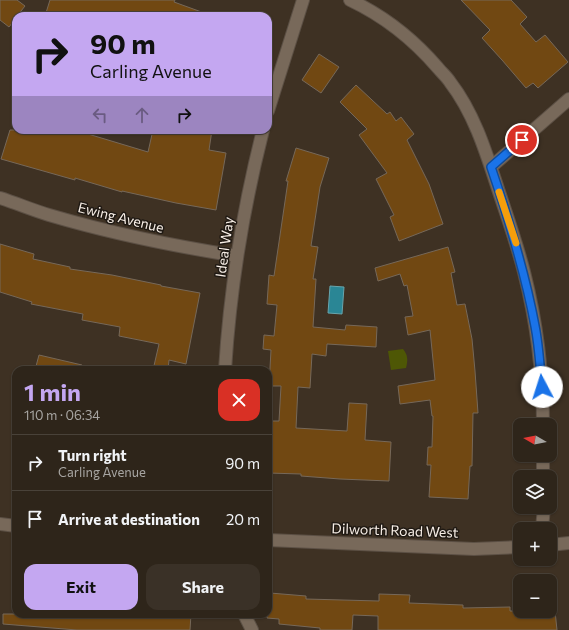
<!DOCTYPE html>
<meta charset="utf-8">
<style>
body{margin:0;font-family:Commissioner,sans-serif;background:#3a3127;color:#f1f3f6;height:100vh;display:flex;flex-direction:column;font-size:15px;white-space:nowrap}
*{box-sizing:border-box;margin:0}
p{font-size:13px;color:#a7a5a2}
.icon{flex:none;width:22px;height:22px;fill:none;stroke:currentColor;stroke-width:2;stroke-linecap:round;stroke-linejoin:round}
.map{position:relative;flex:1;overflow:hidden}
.details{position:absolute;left:12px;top:366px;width:260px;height:252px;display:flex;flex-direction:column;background:#2e251a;border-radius:12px;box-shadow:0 1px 3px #0004,0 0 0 1px #494239}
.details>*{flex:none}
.guide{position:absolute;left:12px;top:12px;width:260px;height:122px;border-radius:12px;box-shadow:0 1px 3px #0004,0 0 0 1px #494239;background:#c4a7f1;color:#111;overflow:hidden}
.needle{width:26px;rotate:279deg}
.tools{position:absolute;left:513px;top:418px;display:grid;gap:8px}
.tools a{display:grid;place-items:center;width:44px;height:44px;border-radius:8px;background:#2e251a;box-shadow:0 1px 3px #0004,0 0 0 1px #494239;font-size:20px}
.pin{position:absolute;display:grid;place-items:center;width:34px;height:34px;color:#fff;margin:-17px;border:2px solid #fff;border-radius:50%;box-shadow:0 1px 4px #0007}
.me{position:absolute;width:44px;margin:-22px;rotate:355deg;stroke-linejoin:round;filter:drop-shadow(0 0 3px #0008)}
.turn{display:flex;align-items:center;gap:14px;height:84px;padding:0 12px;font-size:18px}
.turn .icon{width:52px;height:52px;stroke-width:2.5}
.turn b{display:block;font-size:28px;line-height:34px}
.lanes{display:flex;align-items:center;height:38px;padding:0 12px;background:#0003;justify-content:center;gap:20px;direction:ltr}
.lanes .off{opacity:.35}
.round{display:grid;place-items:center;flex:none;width:42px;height:42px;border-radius:12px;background:#3a3127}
.headline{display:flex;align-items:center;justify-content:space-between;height:68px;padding:0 12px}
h1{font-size:24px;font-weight:700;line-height:30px;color:#c4a7f1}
.cta{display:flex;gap:8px;margin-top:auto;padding:8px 12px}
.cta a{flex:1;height:46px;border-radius:12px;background:#c4a7f1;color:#111;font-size:16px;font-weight:700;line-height:46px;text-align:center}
.cta a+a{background:#3a3127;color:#f1f3f6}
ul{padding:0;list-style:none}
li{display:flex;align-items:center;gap:12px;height:56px;padding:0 12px;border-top:1px solid #494239}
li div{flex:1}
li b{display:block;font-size:15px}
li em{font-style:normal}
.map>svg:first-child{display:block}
.green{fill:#4e5705}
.water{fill:#2a8695;stroke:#68a5ad}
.building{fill:#714812;stroke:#766859}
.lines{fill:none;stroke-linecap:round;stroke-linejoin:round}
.minor-casing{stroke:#5c5045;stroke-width:14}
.minor{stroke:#78695a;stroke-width:12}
.route-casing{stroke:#114b97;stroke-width:10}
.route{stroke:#1a73e8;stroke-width:7}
.slow{stroke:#f59e0b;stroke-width:7}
.labels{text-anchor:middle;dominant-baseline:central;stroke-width:3;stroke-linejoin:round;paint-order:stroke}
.street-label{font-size:14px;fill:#f7eee6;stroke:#201a14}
</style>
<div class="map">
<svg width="569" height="630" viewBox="0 0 569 630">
<rect width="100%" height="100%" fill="#3e3123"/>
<path class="green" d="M403,349c5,6 5,11 3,19l-15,2 -3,-19z"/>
<path class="water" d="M330,286l14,1 -2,27 -14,-1z"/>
<path class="building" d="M0,0h17l8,6 -8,10h-1v2l-7,9 -9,-7z
M50,0h125l-1,2 33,12v2h-162z
M461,0h50l16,17 -7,7 16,18 9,-7 23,27 -30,26 -5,-5 -7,5 -24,-28 -20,-22 8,-8z
M319,54l20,13 -18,26 -19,-13z
M356,85l31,29 3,-2 6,9 5,-4 13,17 -7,6 22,44 14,40 -44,17 -9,-24 4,-2 -18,-36 11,-6 -28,-38 8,-6 -27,-27z
M10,130h69l9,3v1l60,18 5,-22h59l-3,20 17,3 -10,57 -40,-7 -54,-12v1l-47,-14v2l-74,-21z
M296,148l33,10 -9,29 -9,59 7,1 -5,32h3l-3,48 32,3 1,-5 31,2 -1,20 -49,-3 -1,12 -14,-2 -2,34 -12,-1 -2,41 51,3 2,-28 18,1 -2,36 26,2 -2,39 -49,-2 -39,-3v-2l-33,-1v-52h11l2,-35h-12l2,-36 -8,-1 1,-14 10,1 3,-31 -10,-1 2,-29 5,1 14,-95h-2z
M0,244l34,10 -1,5 37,8v2l42,6 49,10v1l39,7 -14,71 -17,-4 -1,10h-15l6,-26 -40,-8 1,-9 -38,-7 1,-6 -52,-10 1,-2 -32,-10z
M448,247l7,25 -4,1 6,32 8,-1 7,35 3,32 3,42h-5l-1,53h-2l-2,33 -39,-2 2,-32h-4l1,-18h4l1,-31h-1l-2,-16 -30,4 -2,-18 37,-6 -5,-50 -22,5 -3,-18 8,-1 -6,-31 -3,1 -4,-12 -22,7 -3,-13z
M39,355l43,10v5h-47z
M270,593l36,3v3l73,2v-7l31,1 -1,8 54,2v3l47,-1v4h45l2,19h-179v-14l-25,-1 -1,15h-32v-2l-41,-4v-5l-12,-1z
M3,614h188l-1,16h-113l-74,-6z"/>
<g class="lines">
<defs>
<path id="minor" d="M350,0c34,16 64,40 88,68 4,5 9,9 12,14 24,31 36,70 48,107 9,27 19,55 26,83 13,51 19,101 19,153
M268,111l35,-111
M491,167l78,-68
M0,198c16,5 32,12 49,17 61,18 124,31 188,41
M225,370c5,-81 18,-161 38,-240
M543,455v22
M0,524l16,2
M542,529l2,-22
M268,540l206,9 46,-2
M550,545l19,-2
M244,614l8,16"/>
</defs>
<use href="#minor" class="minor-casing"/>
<use href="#minor" class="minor"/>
</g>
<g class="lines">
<defs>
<path id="route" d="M522,140l-31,27c18,53 34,105 44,159 4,20 5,41 7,61"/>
</defs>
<use href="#route" class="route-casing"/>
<use href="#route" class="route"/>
<path class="slow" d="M499,192l17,51"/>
</g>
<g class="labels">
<g class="street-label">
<text transform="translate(121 217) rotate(14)">Ewing Avenue</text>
<text transform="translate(224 247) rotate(-82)">Ideal Way</text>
<text transform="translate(395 530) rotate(2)">Dilworth Road West</text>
</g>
</g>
</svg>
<div class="tools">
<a><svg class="needle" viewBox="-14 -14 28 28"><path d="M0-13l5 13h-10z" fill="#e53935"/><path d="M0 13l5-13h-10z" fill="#a7a5a2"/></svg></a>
<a><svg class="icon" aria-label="layers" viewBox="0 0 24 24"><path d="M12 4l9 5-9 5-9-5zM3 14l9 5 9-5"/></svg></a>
<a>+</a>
<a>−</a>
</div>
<div class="pin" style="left:522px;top:140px;background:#d93025"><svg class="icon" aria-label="arrive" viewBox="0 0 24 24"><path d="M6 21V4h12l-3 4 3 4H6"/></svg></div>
<svg class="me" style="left:542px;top:387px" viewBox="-20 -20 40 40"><circle r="19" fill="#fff"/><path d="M0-13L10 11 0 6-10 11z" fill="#1a73e8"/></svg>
<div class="guide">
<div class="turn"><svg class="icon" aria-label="right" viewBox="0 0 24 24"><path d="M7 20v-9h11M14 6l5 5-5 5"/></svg><div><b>90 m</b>Carling Avenue</div></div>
<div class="lanes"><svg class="icon off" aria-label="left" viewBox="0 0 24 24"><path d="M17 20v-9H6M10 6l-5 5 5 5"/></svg><svg class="icon off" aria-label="ahead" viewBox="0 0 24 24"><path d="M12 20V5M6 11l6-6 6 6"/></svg><svg class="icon" aria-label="right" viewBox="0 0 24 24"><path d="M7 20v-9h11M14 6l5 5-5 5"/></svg></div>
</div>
<section class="details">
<div class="headline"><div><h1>1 min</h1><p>110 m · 06:34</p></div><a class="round" style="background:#d93025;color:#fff"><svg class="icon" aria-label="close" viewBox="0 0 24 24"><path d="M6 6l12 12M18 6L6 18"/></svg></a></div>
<ul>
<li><svg class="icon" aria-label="right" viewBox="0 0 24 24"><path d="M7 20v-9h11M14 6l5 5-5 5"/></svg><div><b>Turn right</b><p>Carling Avenue</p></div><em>90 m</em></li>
<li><svg class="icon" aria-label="arrive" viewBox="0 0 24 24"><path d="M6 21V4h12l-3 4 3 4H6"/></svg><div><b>Arrive at destination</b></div><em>20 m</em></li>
</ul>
<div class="cta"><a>Exit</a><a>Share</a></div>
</section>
</div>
